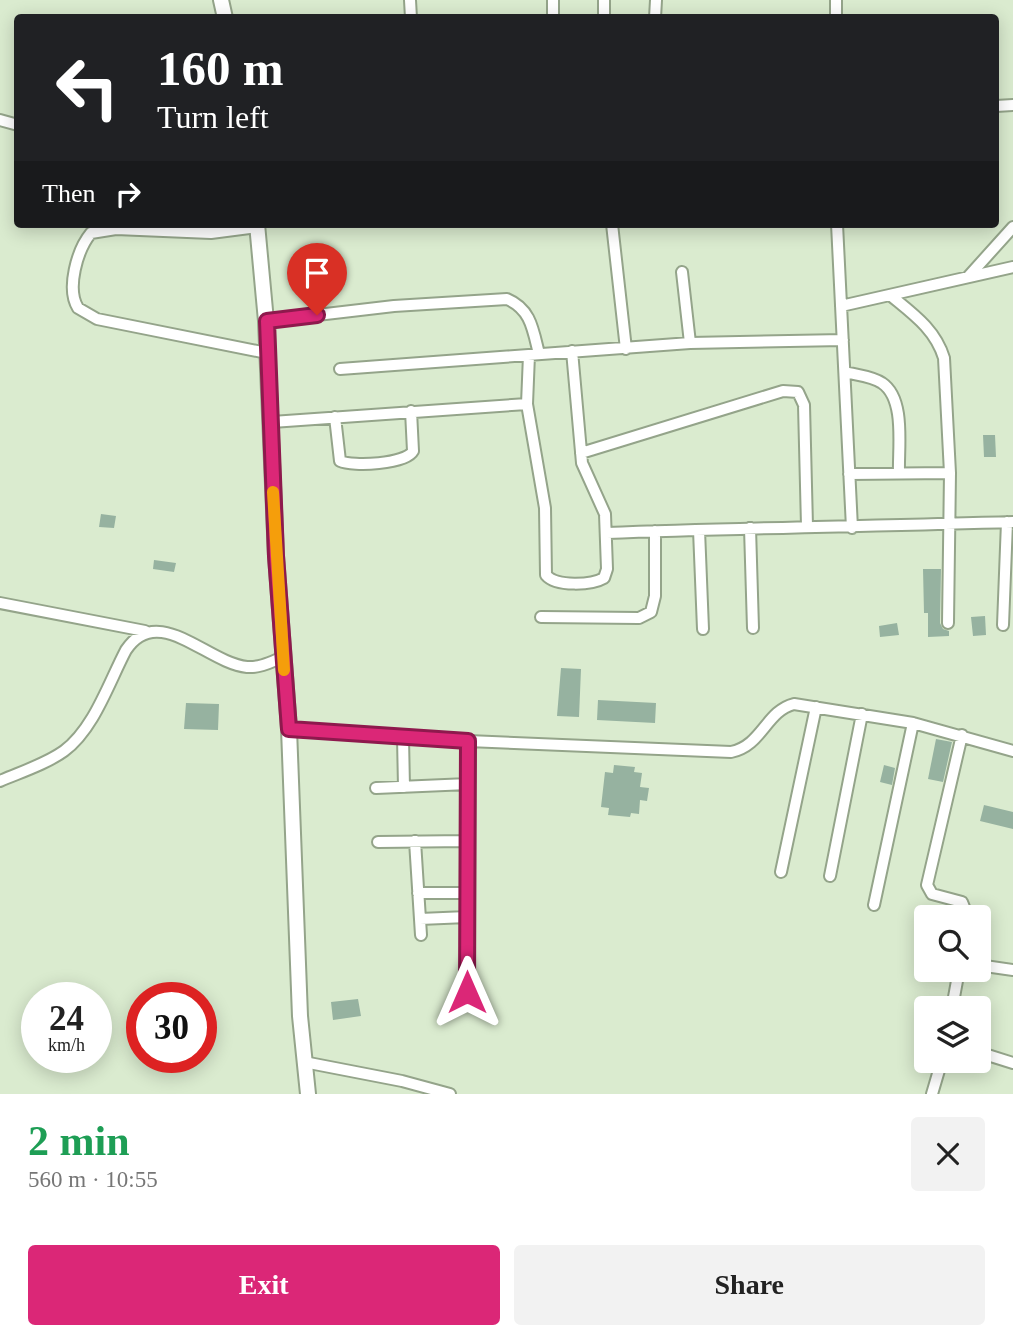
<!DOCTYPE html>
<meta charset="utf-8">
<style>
body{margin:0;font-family:Georgia,serif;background:#f2f2f2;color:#222;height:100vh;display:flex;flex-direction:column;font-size:26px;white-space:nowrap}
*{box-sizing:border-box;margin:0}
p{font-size:23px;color:#767676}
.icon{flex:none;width:38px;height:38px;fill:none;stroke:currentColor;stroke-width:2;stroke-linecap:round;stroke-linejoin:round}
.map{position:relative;height:1094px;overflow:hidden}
.side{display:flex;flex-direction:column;background:#fff;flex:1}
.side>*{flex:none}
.hud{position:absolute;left:14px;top:14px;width:985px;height:214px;border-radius:7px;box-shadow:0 4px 18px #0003;background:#202124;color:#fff;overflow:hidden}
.tools{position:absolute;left:914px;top:905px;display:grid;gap:14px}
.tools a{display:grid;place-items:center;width:77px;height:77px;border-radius:7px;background:#fff;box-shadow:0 4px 18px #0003;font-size:35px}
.speed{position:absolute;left:21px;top:982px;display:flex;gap:14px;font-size:35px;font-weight:700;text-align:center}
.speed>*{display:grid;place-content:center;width:91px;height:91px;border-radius:50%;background:#fff;box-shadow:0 4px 18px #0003;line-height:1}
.speed small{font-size:18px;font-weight:400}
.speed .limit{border:10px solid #d22;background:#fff;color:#111}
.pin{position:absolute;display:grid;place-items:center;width:60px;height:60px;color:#fff;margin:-72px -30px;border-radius:50% 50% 50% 0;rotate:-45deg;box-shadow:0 0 7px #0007}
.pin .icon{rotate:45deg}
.me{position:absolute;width:77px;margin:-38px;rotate:0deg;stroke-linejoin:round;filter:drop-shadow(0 0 5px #0008)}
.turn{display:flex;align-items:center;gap:24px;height:147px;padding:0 28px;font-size:32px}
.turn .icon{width:91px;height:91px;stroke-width:2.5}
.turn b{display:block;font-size:49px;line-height:60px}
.then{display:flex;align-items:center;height:66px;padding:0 28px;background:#0003;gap:14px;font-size:26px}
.round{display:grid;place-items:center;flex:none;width:74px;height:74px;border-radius:7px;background:#f2f2f2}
.overview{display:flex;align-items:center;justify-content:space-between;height:119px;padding:0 28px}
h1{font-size:42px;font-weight:600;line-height:52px;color:#1e9e55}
.action{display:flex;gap:14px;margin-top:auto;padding:14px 28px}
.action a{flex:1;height:80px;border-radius:7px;background:#db2777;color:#fff;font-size:28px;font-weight:600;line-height:80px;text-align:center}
.action a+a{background:#f2f2f2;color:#222}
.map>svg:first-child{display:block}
.building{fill:#96b2a0}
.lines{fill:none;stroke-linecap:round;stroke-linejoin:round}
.minor-casing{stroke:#94a48a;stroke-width:14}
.tertiary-casing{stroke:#94a48a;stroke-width:18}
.minor{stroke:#fff;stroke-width:10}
.tertiary{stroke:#fff;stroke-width:14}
.route-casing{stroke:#8e194d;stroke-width:18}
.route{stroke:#db2777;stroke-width:12}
.slow{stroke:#f59e0b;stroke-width:12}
</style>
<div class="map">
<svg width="1013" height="1094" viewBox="0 0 1013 1094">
<rect width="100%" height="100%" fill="#daebcf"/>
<path class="building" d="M983,435h12l1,22h-12z
M101,514l15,2 -2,12 -15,-1z
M154,560l22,3 -2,9 -21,-3z
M923,569h18l-1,54 3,6 6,2v5l-21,1v-24h-4z
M985,616l1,19 -13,1 -2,-19z
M897,623l2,12 -19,2 -1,-11z
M561,668l20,1 -2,48 -22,-1z
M598,700l58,3 -1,20 -58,-3z
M186,703l33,1 -1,26 -34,-1z
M936,739l16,3 -9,40 -15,-3z
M614,765l21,2 -1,5 8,1 -2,14 9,1 -2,13 -7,-1 -1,14 -8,-1 -1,4 -22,-2 1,-7 -8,-1 4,-35 8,1z
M884,765l11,3 -3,17 -12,-3z
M984,805l29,7v17l-33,-8z
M358,999l3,17 -28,4 -2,-18z"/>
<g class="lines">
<defs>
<path id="minor" d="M410,0l1,18
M553,0v18
M604,0v18
M655,18l1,-18
M836,18v-18
M996,106l17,-1
M0,120l18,5
M612,224l14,125
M837,224l15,304
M258,227l-47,6 -95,-4 -25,4c-14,17 -25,56 -13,75l19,11 170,34
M682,272l8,71
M968,277l45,-50
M890,295c23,19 45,34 54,63l6,115 -2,150
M841,306l172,-39
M266,321l128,-15 113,-7c24,10 26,31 32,55
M529,355l-2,49 18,104 1,67c10,12 46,10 58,3l3,-9 -2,-55 -23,-51 -10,-112
M340,369l350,-26 153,-3
M845,372c11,3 27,4 37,11 24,16 16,65 17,90
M335,417l5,44c13,6 66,3 73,-10l-2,-40
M272,422l255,-18
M581,453l202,-62 15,1 6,13 3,121
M849,474l101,-1
M750,528l3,100
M699,530l4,99
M607,533c136,-5 271,-7 406,-11
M0,603l145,28
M541,617l98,1 12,-6 4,-16v-65
M1003,625l4,-103
M289,729l179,12 263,11c31,-6 35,-41 63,-48l119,19 100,28
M962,735l-35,150 5,9 30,8 6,15
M403,738l1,49
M0,781c21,-9 46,-17 64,-30 30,-22 45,-69 62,-101 32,-48 81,13 121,17 13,1 24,-5 36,-10
M376,788l92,-4
M415,841l6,94
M378,842l89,-1
M781,872l35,-165
M830,876l32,-162
M418,893h49
M874,905l39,-182
M420,919l47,-2
M978,965l35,5
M467,992l1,-251
M952,1008l7,-38
M978,1052l35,11
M304,1062l98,19 48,13
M932,1094l10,-34"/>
<path id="tertiary" d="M221,0l4,18
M257,224l9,97 10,235 13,173 11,287 8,78"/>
</defs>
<use href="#minor" class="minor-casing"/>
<use href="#tertiary" class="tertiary-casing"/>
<use href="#minor" class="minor"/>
<use href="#tertiary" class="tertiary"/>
</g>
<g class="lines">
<defs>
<path id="route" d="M317,315l-50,6 9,235 13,173 179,12 -1,251"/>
</defs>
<use href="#route" class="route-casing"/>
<use href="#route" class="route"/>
<path class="slow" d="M273,492l11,178"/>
</g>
</svg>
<div class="tools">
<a><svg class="icon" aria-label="search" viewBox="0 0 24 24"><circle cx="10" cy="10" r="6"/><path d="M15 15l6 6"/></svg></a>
<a><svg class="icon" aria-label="layers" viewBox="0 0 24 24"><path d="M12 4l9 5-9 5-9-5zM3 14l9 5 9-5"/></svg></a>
</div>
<div class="speed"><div>24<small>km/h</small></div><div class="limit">30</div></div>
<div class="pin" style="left:317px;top:315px;background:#d93025"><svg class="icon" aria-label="arrive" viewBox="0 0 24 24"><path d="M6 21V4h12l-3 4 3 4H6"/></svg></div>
<svg class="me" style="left:467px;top:992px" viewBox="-20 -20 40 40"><path d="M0-17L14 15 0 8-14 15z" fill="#db2777" stroke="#fff" stroke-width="4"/></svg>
<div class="hud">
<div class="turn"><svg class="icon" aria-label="left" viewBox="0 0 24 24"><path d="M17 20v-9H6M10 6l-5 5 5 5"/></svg><div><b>160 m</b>Turn left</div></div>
<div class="then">Then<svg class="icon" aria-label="right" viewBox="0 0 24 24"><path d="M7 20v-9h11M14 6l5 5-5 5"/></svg></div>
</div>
</div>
<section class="side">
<div class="overview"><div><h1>2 min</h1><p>560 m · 10:55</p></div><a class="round"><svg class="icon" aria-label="close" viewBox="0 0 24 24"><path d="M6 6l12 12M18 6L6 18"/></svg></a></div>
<div class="action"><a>Exit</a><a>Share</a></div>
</section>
